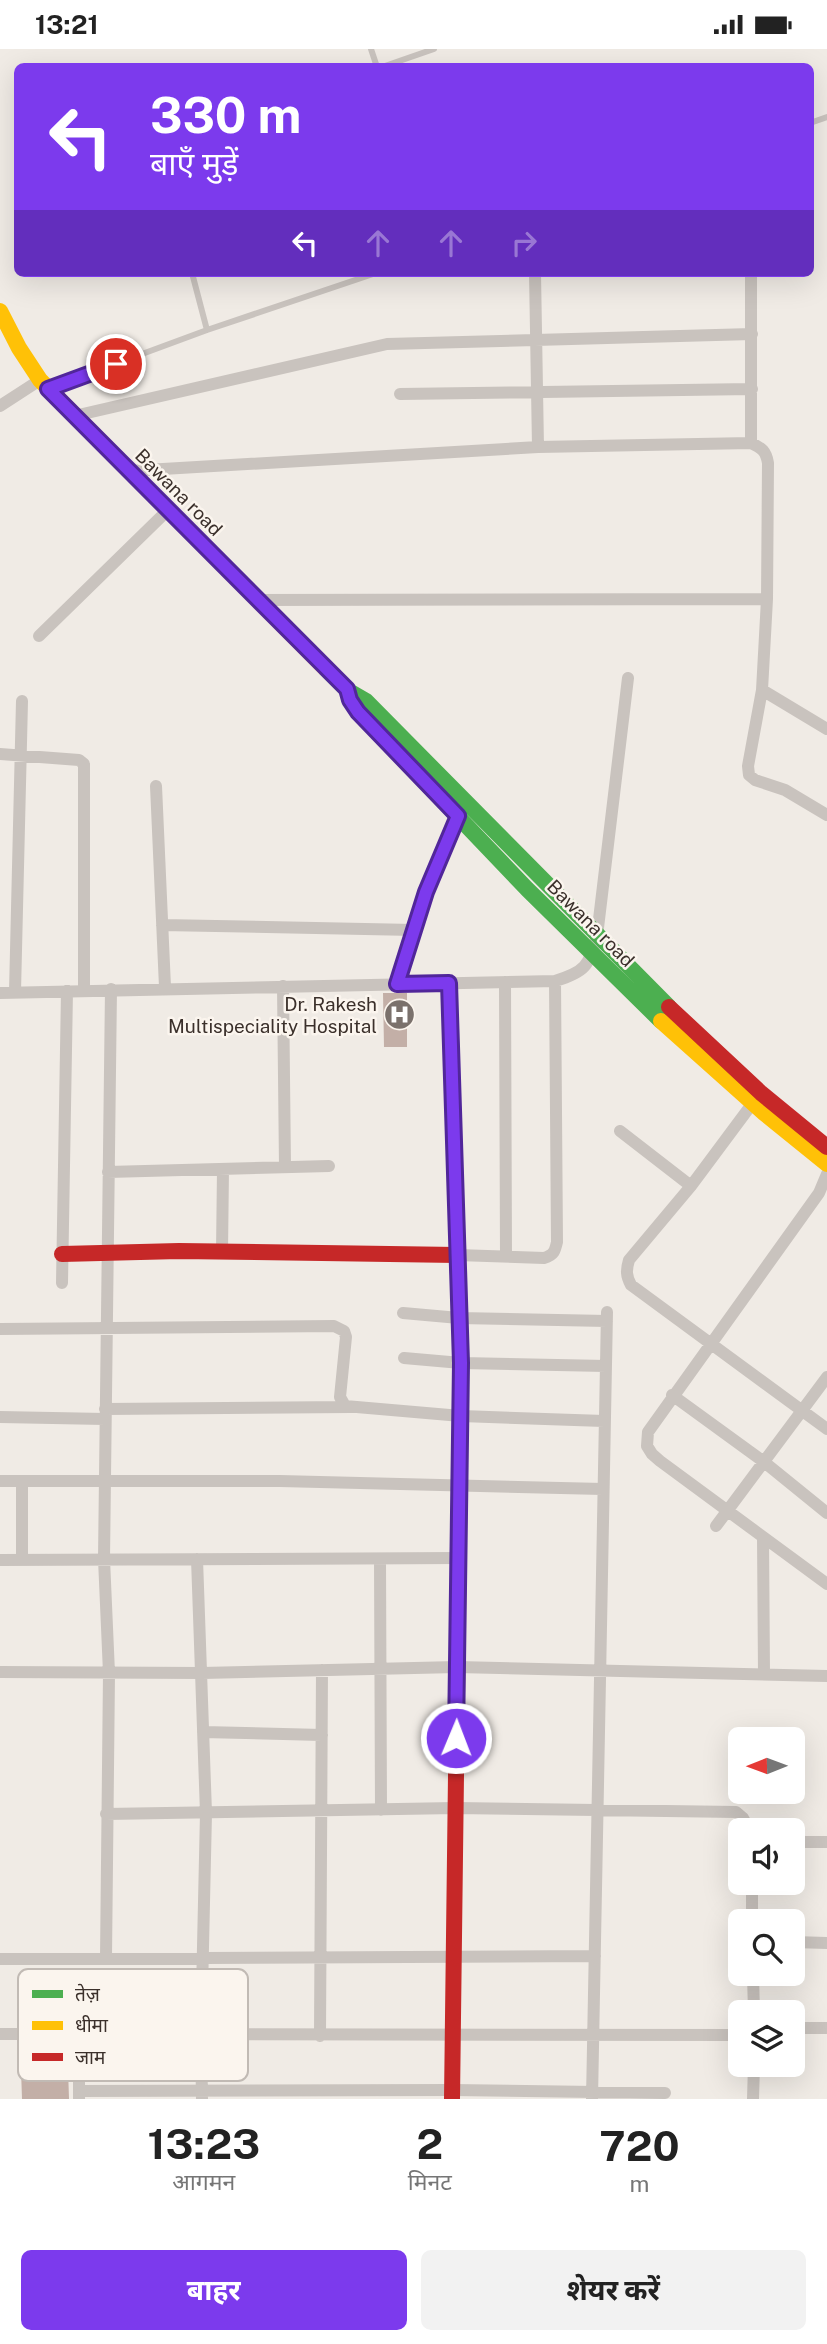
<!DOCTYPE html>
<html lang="hi">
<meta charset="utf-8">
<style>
body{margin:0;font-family:"Public Sans","Noto Sans Devanagari",sans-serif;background:#f2f2f2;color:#222;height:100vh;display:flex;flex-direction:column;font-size:26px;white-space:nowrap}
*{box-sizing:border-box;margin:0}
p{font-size:23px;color:#767676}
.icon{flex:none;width:38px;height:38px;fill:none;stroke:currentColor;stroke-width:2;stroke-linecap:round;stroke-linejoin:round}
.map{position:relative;height:2050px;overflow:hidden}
.drawer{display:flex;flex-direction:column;background:#fff;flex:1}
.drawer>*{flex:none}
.guide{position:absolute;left:14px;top:14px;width:800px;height:214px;border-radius:10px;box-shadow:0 7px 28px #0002;background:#7c3aed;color:#fff;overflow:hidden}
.needle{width:46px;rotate:269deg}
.controls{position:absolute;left:728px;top:1678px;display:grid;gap:14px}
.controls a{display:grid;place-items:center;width:77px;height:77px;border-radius:10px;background:#fff;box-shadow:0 7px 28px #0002;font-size:35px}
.pin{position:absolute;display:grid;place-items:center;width:60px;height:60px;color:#fff;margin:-30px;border:4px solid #fff;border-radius:50%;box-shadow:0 2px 7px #0007}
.me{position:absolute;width:77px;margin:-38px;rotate:1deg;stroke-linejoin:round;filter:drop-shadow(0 0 5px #0008)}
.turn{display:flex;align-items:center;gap:24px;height:147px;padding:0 21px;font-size:32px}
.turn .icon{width:91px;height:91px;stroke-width:2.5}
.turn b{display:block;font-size:49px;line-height:60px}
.lanes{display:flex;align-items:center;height:66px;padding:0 21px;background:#0003;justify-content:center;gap:35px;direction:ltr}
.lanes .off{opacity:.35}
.eta{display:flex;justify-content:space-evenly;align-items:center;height:119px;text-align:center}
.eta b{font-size:42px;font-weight:700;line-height:49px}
.primary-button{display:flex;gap:14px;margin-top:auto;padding:14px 21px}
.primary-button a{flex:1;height:80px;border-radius:10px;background:#7c3aed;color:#fff;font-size:28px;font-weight:700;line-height:80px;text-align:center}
.primary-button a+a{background:#f2f2f2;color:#222}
.status{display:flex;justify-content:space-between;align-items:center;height:49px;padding:0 35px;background:#fff;direction:ltr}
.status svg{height:19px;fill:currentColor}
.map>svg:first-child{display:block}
.building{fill:#c3afa7}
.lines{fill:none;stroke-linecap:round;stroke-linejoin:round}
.lane{stroke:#c9c3be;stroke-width:6}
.street{stroke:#c9c3be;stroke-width:12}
.fast{stroke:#4caf50;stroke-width:16}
.slow{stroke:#ffc107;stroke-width:16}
.jam{stroke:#c62828;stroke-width:16}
.route-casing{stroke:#51269a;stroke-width:18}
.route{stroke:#7c3aed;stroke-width:12}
.labels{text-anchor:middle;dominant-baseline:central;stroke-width:5;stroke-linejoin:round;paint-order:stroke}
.street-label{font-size:19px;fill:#3b302b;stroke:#fbf5ee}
.poi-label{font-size:19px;fill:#3b302b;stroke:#fbf5ee;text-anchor:end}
.key{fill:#fbf5ee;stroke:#c1bab4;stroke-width:2}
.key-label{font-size:19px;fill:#3b302b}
</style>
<div class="status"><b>13:21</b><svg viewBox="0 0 49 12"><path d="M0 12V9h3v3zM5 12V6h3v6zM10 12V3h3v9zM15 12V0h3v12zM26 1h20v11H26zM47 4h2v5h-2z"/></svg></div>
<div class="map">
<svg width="827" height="2050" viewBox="0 0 827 2050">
<rect width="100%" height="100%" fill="#f0ebe5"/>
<path class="building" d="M383,944h24v54h-23z
M68,2019l1,31h-47l-1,-30z"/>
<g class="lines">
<path class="lane" d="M371,0l6,18
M382,18l52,-18
M810,74l17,-6
M192,224l15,57
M50,339l157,-58 169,-57"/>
<path class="street" d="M535,224l3,174
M751,224v170
M400,345l352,-5
M0,357l40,-26
M74,367l313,-72 365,-10
M129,422l409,-24 213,-4c11,5 15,8 17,20l-1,136 -5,91 -14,76 1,9 6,5 30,10 42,25
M255,551l512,-1
M39,587l129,-126
M762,641l65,39
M0,705l79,6 5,4v226
M156,737l9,201
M162,876l252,5
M505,933l1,274
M449,934l8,272 87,3c10,-3 11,-7 13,-16l-2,-261
M397,935l29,-92 32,-76
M283,937l2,181
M15,943l7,-291
M0,944l555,-12c30,-9 34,-15 42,-45l31,-258
M752,1055l-61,82 -62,74c-3,10 -3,16 2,25l196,144
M620,1082l71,55
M108,1123l221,-6
M827,1125l-8,19 -171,239 -1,14 5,8 8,7 167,123
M222,1203l1,-83
M62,1234l5,-292
M403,1264l56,5 148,3
M0,1280l334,-3 10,5 2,6 -6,60 5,9 116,10 143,5
M404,1309l57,5 145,3
M672,1346l92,67 63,51
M105,1360l245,-2
M0,1368l105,2
M0,1432h280l323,8
M22,1432v79
M716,1477l111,-149
M763,1488l1,137
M197,1510l9,254 -5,223 1,63
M0,1511l458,-2
M380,1511l1,250
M0,1623l202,1 255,-6 370,9
M203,1683l119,3
M106,1765l349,-6 281,4 7,6 7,13
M793,1793h34
M752,1834v38
M793,1893l34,1
M106,1909l3,-285 -5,-114 7,-570
M0,1910l595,-3
M753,1925l1,39
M793,1979h34
M0,1985l740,1
M79,1986v64
M320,1987l2,-366
M79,2042l373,-1 213,3
M592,2050l15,-787
M753,2050l1,-34"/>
<path class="fast" d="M325,619l22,22 19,11 303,306
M347,641l3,10 8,12 169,177 134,132"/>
<path class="slow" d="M0,262l19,37 21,32 285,288
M661,972l103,92 63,51
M457,1645l4,-331 -2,-67"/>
<path class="jam" d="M669,958l92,86 66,54
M62,1205l117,-3 278,4 2,41
M452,2050l5,-405"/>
</g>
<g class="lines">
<defs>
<path id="route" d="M116,315l-68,25 299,300 3,11 8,12 100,104 -32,76 -29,92 52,-1 12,380 -5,375"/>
</defs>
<use href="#route" class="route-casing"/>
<use href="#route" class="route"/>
</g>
<defs>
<symbol id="hospital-disc" viewBox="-11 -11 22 22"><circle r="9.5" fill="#7a716c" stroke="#fbf5ee"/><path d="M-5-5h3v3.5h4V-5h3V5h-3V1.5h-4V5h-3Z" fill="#fff"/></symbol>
</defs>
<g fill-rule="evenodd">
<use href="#hospital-disc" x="382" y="948" width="35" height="35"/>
</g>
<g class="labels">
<g class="street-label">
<text transform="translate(179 443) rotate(45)">Bawana road</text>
<text transform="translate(591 874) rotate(45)">Bawana road</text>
</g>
<g class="poi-label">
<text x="377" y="955">Dr. Rakesh<tspan x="377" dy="22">Multispeciality Hospital</tspan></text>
</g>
</g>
<rect x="18" y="1920" width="230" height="112" rx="10" class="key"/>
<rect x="32" y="1941" width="31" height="8" fill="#4caf50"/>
<rect x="32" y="1972" width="31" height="9" fill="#ffc107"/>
<rect x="32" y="2004" width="31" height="8" fill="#c62828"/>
<g class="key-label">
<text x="75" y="1952">तेज़</text>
<text x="75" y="1983">धीमा</text>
<text x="75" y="2015">जाम</text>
</g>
</svg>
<div class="controls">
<a><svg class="needle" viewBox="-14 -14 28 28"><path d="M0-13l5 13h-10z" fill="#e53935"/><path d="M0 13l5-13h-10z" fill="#767676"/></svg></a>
<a><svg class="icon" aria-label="sound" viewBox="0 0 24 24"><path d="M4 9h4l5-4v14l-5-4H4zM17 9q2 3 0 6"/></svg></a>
<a><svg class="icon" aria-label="search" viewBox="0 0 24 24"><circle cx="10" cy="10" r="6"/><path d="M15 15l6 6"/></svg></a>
<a><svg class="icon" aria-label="layers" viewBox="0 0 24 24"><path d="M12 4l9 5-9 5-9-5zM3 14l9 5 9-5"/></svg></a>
</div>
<div class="pin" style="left:116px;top:315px;background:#d93025"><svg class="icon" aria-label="arrive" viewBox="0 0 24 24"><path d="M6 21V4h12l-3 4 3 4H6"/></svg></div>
<svg class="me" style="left:456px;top:1689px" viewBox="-20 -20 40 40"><circle r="17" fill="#7c3aed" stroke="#fff" stroke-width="3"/><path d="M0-11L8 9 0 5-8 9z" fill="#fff"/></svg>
<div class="guide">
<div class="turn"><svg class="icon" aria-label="left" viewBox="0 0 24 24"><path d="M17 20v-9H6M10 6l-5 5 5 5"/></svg><div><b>330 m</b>बाएँ मुड़ें</div></div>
<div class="lanes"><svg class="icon" aria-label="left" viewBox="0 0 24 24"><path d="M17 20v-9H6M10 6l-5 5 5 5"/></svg><svg class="icon off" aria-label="ahead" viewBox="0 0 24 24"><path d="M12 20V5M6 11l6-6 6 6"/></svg><svg class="icon off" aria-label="ahead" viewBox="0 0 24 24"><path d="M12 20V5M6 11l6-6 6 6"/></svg><svg class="icon off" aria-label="right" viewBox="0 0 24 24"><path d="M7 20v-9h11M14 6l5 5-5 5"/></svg></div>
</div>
</div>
<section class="drawer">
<div class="eta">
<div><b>13:23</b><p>आगमन</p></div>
<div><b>2</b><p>मिनट</p></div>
<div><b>720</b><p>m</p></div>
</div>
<div class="primary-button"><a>बाहर</a><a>शेयर करें</a></div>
</section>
